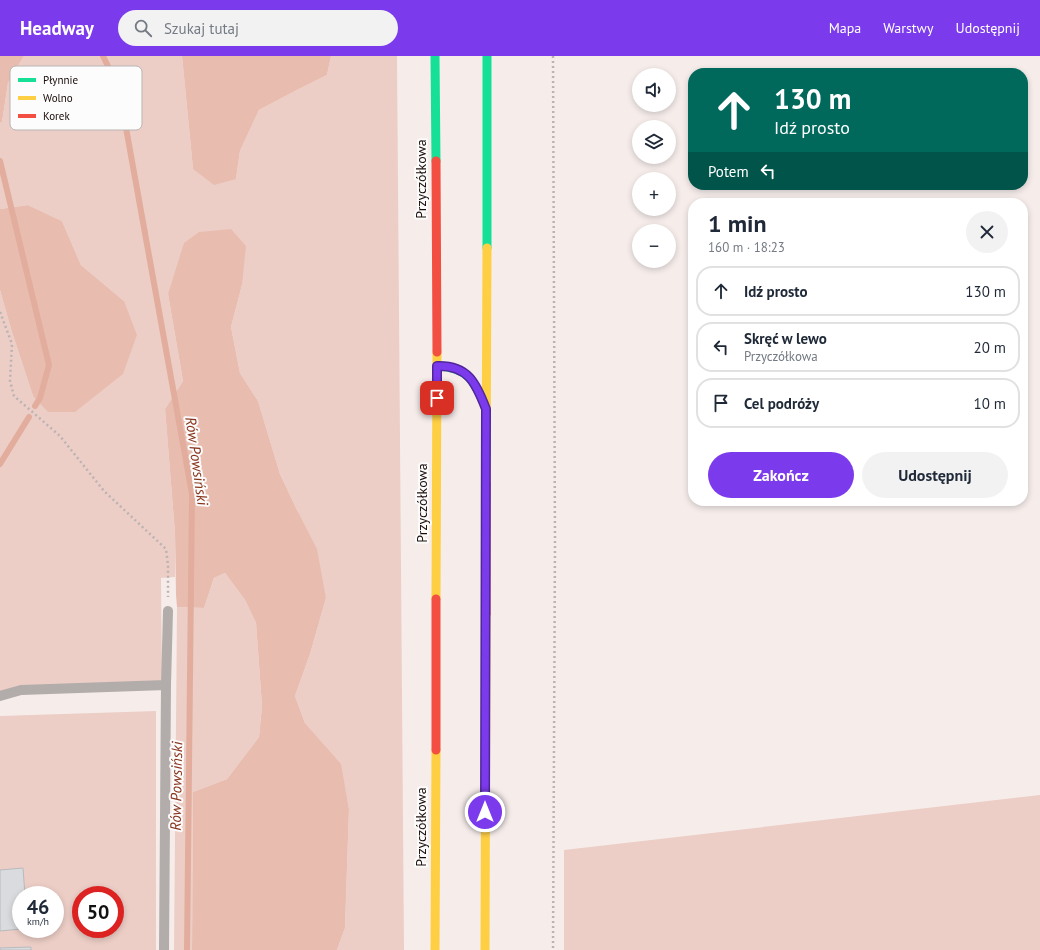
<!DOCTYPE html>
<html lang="pl">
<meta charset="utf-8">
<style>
body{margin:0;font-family:"PT Sans",sans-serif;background:#f2f2f3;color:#1f2937;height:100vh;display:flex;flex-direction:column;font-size:15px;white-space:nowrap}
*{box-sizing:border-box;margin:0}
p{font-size:13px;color:#747a83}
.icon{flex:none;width:22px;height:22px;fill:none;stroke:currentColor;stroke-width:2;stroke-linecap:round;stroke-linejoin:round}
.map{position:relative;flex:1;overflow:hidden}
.side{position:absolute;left:688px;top:142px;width:340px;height:308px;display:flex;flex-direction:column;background:#fff;border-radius:16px;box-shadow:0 2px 6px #0003}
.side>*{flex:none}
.guide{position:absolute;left:688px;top:12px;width:340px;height:122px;border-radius:16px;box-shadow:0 2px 6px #0003;background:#00695c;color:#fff;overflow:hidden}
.tools{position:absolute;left:632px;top:12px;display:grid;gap:8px}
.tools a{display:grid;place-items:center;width:44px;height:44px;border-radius:50%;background:#fff;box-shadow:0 2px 6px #0003;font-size:20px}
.speed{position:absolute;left:12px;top:830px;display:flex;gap:8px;font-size:20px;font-weight:700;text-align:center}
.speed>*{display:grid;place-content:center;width:52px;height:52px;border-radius:50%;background:#fff;box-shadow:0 2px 6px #0003;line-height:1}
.speed small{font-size:10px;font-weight:400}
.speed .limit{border:6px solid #d22;background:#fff;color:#111}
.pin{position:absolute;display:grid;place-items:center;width:34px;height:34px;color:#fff;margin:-17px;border-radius:8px;box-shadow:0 2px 6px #0006}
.me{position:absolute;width:44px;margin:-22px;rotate:0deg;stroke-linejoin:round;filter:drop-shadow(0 0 3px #0008)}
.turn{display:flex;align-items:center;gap:14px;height:84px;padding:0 20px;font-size:18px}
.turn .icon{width:52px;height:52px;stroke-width:2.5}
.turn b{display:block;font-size:28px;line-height:34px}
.then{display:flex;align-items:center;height:38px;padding:0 20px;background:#0003;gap:8px;font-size:15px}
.round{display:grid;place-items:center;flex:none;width:42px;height:42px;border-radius:21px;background:#f2f2f3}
.head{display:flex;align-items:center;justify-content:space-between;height:68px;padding:0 20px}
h1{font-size:24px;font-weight:700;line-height:30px}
.primary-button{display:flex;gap:8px;margin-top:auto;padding:8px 20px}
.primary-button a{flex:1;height:46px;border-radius:24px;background:#7c3aed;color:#fff;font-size:16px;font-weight:700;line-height:46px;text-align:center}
.primary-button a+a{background:#f2f2f3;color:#1f2937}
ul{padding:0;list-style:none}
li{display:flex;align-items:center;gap:12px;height:50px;margin:0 8px 6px;padding:0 12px;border:2px solid #e0e1e3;border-radius:16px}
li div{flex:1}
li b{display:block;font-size:15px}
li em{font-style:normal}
header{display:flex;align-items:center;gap:24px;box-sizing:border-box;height:56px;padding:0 20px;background:#7c3aed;color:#fff}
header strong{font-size:19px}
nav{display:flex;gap:22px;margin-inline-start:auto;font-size:14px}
.search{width:280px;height:36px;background:#f2f2f3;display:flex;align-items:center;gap:10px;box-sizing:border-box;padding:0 14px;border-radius:22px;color:#747a83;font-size:15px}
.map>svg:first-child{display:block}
.green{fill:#eccec6;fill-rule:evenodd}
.forest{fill:#e8bdb0}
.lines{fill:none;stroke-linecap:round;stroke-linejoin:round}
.stream{stroke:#e2ad9d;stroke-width:6}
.building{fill:#d9dbde;stroke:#b8babd}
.path{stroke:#bab3b2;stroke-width:2.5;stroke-dasharray:2 3;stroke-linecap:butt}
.lane{stroke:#b2acaa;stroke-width:10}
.fast{stroke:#16e098;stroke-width:9}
.slow{stroke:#ffcf43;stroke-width:9}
.jam{stroke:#f24e42;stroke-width:9}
.route-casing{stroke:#51269a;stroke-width:10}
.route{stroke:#7c3aed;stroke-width:7}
.labels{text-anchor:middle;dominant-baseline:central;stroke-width:4;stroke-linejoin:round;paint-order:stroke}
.street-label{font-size:14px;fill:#180b08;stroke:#fcfcfc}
.water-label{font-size:15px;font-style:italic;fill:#88331a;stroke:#fcfcfc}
.key{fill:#fcfcfc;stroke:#b8b4b3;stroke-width:1}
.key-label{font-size:11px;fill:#180b08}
</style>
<header>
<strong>Headway</strong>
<div class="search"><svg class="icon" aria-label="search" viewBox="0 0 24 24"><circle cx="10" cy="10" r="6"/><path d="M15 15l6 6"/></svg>Szukaj tutaj</div>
<nav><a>Mapa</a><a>Warstwy</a><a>Udostępnij</a></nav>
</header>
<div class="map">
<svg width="1040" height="894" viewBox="0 0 1040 894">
<rect width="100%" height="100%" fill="#f6edeb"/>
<path class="green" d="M24,0h158l11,113 43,10 4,-28 19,-41 36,-19 32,-16 4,-19h66l7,894h-67l8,-22 4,-119 -9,-45 -35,-41 -10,-27 15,-42 16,-56 -29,-88 -17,-36 -22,-73 -18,-28 -9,-46 11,-42 -74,9 15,87 -18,28 10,124v44l-14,1 1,103 -162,16v-407l11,39 22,67 91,-95 -43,-36 -19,-44 -34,-16 -28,4v-86l2,-1 6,-39z
M225,517l20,27 11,23 6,83 -3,31 -32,42 -34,13 -1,158h-18l3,-343 27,1 10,-30z
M156,655v239h-156v-234zM21,839h34v34h-34zM81,839h34v34h-34z
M1040,739v155h-476v-100z"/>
<path class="forest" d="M0,0h24l-16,27 -6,39 -2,1z
M182,0h149l-4,19 -32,16 -36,19 -19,41 -4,28 -22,6 -21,-16z
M28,149l34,16 19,44 43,36 13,34 -14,39 -48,38h-27l-15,-16 -22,-67 -11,-39v-81z
M231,173l15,17 -4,39 -11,42 9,46 18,28 22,73 17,36 20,39 9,49 -16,56 -15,42 10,27 36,41 8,45 -4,119 -8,22h-145l1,-158 34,-13 32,-42 3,-31 -6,-83 -11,-23 -20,-27 -11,5 -10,30 -27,-1 -1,-12 -1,-62 -10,-124 18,-28 -15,-87 16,-51 15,-11z"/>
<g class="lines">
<path class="stream" d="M103,0l16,33 73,405 -5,456
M0,105l49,204 -9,33 -5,8
M0,408l29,-47"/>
</g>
<path class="building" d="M23,812l2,27h-4v34l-21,2v-61z
M31,891v3h-31v-2z"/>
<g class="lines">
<path class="path" d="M553,0l2,485 -2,409
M0,256l12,32 -2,37 4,15 46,40 44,55 62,58 2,16v32"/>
<path class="lane" d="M0,640l21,-6 145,-5
M164,894l2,-265 2,-74"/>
<path class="fast" d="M435,0l1,105
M487,192v-192
M437,310c30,1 37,14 48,40"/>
<path class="slow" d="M486,427l1,-235
M436,543l1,-247
M435,894l1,-200
M485,894l1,-336"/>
<path class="jam" d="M436,105l1,191
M486,558v-131
M436,694v-151"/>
</g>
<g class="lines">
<defs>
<path id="route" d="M437,342v-32c31,-1 39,17 49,43l-1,403"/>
</defs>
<use href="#route" class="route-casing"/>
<use href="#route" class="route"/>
</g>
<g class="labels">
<g class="street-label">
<text transform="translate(421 123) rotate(-90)">Przyczółkowa</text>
<text transform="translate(422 447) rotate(-90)">Przyczółkowa</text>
<text transform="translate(421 771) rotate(-90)">Przyczółkowa</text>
</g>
<g class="water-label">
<text transform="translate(197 405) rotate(82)">Rów Powsiński</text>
<text transform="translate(176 730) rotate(-89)">Rów Powsiński</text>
</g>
</g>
<rect x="10" y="10" width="132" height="64" rx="6" class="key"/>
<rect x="18" y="22" width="18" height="4" fill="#16e098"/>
<rect x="18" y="40" width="18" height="4" fill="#ffcf43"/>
<rect x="18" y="58" width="18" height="4" fill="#f24e42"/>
<g class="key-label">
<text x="43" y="28">Płynnie</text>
<text x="43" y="46">Wolno</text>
<text x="43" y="64">Korek</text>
</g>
</svg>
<div class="tools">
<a><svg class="icon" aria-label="sound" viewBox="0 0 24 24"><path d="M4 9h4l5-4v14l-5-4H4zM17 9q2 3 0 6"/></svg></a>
<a><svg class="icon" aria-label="layers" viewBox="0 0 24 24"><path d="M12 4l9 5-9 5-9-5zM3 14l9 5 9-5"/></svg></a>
<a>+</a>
<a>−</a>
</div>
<div class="speed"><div>46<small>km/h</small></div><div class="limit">50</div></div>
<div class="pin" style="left:437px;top:342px;background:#d93025"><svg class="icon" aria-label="arrive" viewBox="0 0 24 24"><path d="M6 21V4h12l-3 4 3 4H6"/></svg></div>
<svg class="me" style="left:485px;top:756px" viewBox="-20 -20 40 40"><circle r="17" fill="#7c3aed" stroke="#fff" stroke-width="3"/><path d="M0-11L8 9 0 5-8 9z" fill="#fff"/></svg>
<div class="guide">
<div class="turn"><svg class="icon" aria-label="ahead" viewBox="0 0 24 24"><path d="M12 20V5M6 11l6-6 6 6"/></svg><div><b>130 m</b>Idź prosto</div></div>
<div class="then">Potem<svg class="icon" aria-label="left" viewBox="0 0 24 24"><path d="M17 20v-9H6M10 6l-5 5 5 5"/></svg></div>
</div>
<section class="side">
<div class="head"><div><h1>1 min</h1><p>160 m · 18:23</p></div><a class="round"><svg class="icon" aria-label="close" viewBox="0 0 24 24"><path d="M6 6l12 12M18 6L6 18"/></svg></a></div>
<ul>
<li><svg class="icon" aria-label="ahead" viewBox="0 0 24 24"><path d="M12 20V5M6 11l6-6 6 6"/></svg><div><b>Idź prosto</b></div><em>130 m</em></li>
<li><svg class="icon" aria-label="left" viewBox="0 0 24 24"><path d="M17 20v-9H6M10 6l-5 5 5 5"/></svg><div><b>Skręć w lewo</b><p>Przyczółkowa</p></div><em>20 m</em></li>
<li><svg class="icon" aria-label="arrive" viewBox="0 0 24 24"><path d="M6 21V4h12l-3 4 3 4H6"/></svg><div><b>Cel podróży</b></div><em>10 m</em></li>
</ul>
<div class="primary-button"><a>Zakończ</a><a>Udostępnij</a></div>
</section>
</div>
